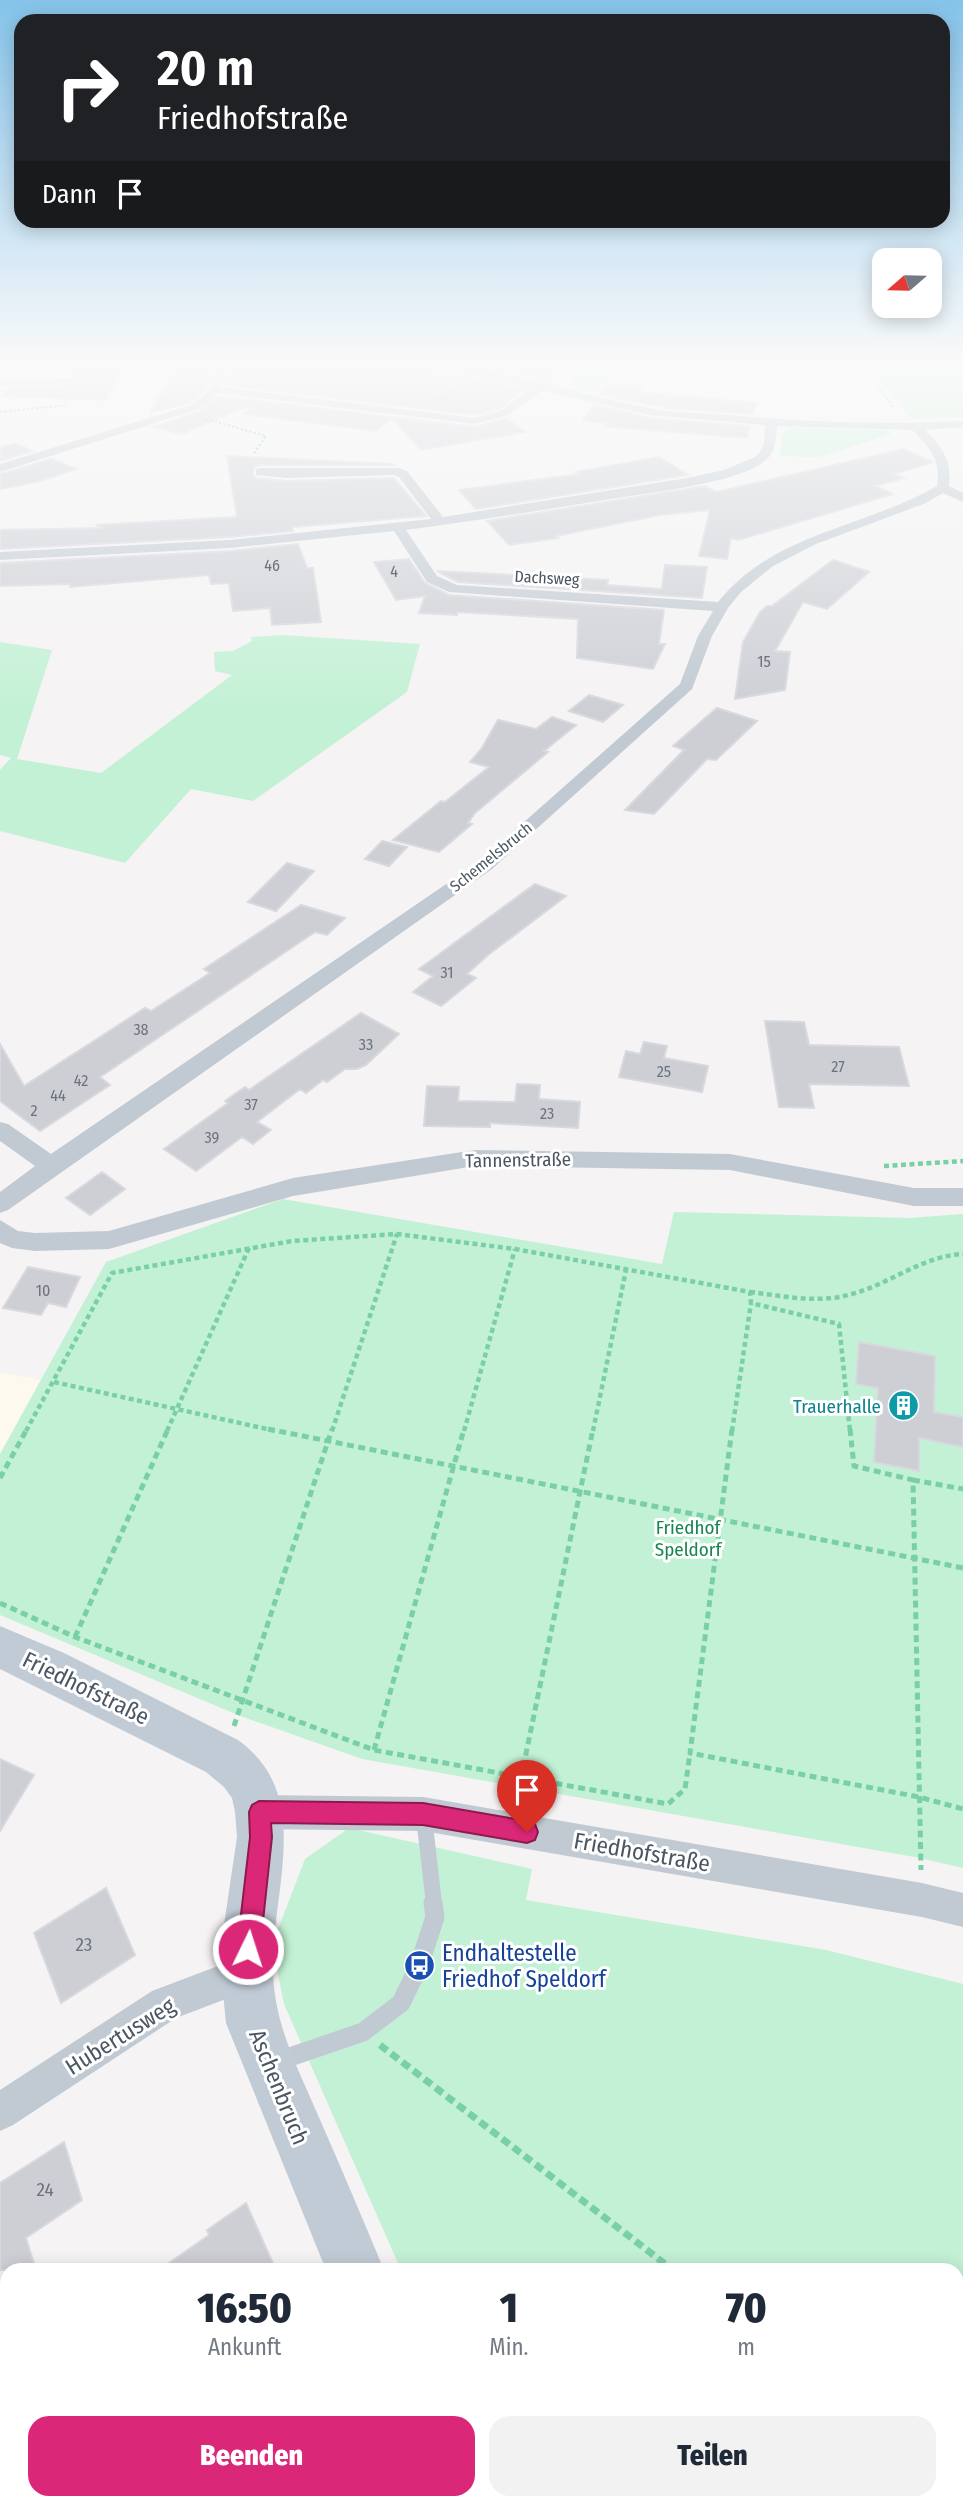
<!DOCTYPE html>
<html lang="de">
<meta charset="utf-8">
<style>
body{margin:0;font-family:"Fira Sans Condensed",sans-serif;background:#f2f2f3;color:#1f2937;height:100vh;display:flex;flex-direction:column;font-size:26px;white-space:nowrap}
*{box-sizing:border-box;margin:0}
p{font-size:23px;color:#747a83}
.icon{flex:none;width:38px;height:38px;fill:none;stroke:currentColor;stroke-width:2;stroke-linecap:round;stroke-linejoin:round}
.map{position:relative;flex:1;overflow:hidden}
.details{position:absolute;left:0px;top:2263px;width:964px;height:247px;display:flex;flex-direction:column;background:#fff;border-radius:21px 21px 0 0;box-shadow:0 4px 18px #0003}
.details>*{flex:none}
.hud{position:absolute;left:14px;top:14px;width:936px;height:214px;border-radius:21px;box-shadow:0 4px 18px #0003;background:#202124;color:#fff;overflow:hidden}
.needle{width:46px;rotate:250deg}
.fabs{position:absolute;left:872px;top:248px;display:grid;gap:14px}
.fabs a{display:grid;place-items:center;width:70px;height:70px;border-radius:14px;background:#fff;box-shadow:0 4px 18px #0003;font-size:35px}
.pin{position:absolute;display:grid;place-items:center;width:60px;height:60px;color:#fff;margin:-72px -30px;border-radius:50% 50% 50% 0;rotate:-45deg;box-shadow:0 0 7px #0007}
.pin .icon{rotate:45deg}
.me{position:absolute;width:77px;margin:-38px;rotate:4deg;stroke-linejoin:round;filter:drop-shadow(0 0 5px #0008)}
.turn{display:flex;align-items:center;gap:24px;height:147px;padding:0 28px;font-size:32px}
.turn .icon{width:91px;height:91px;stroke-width:2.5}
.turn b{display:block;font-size:49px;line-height:60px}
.then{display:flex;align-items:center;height:66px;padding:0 28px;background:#0003;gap:14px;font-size:26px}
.eta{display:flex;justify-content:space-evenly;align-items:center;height:119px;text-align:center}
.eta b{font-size:42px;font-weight:800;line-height:49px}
.primary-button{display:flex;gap:14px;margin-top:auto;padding:14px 28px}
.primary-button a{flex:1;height:80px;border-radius:21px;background:#db2777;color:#fff;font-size:28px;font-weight:800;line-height:80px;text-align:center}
.primary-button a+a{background:#f2f2f3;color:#1f2937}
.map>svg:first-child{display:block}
.commercial{fill:#fdf9ef}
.green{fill:#c3f1d5}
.building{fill:#cdcfd5;stroke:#d7d9de;stroke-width:2}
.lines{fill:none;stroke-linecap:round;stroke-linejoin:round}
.path-far3{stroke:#7ad0a6;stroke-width:2;stroke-dasharray:2.5 2;stroke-linecap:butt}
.path-far2{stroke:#7ad0a6;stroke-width:4.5;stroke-dasharray:5 3.5;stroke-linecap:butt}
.path-far1{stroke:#7ad0a6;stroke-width:5;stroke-dasharray:7 4.5;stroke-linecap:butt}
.path{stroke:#7ad0a6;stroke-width:7;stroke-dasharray:9 5;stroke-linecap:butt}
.lane-far1{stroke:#c1cad2;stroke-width:16}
.lane{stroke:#c1cad2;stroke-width:19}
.street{fill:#c1cad2;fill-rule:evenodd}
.secondary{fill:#c1cbd6;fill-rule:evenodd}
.route{fill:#db2777;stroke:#8e194d;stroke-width:2}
.labels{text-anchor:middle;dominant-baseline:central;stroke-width:6;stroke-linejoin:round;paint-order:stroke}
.number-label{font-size:16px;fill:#6b747e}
.far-street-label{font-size:16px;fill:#4a5661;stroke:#fff}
.street-label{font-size:19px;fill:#4a5661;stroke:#fff}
.culture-label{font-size:19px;fill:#0d838f;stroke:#fff;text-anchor:end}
.park-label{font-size:19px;fill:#17864f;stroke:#fff}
.near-number-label{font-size:19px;fill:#6b747e}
.near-street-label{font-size:23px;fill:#4a5661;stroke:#fff}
.near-transit-label{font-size:23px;fill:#164399;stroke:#fff;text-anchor:start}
</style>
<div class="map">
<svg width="963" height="2508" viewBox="0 0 963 2508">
<rect width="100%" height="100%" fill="#f5f3f3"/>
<path class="commercial" d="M0,1372l41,8 -41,74z"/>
<path class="green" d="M584,361h38l-27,33 -27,-7z
M632,361h331v56l-51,2 -36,-44 -7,4 -147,-1z
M793,428l96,2 2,4 -72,23 -40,-1 5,-25z
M283,635l137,9 -13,48 -154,109 -62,-12 -66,74 -125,-32v-61l11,-12 -11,-3v-113l52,8 -35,109 84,14 131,-98 -17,-4 -1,-19 19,-1 19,-10 -1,-4z
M283,1199l379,65 12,-52 235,6 54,-4v654l-43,-10 -558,-99 -124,-44 -238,-100v-161l106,-192z
M349,1828l183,41 -6,31 300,50 137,34v524h-457l-3,-5 454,-1v-232h-556l-117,-266 -12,-59 33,-86z"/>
<path class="building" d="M180,361h41l-18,32 -13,10 -39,9z
M236,361h165l124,28 -26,20 -24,6 -251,-30z
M445,361h60l30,3 23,6 -9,12z
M57,363l70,2 -22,35 -104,-4 9,-9 65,-3 -2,-9 -52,1 9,-9h24z
M607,384l35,3 -3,5 117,11 -3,11 -84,-6 -69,-13z
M218,396l257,31 31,-9 19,14 -104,18 -29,-32 -16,13 -131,-17 8,-10 -71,30 -29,-7 47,-16z
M594,405l57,13 99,8 -3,12 -136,-11 -6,-1 2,-3 -24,-2z
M13,444h3l17,7 -33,10v-13z
M903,449l30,13 -39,12 10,4 -29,8 18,8 -155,46 -7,-2 -4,21 -28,-3 11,-46 -50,5 -104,21 2,2 -49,7 -22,-24 218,-35 11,6z
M227,456l166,8 1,1h-134l-6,2 -1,8 3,3 30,3 108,-3 32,38 -134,11 1,4 -63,6 -230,12v-19l103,-2 -7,-3 141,-8z
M659,457l29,18 -212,34 -17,-19 120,-16 -3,-2z
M51,459l26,10 -40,13 -37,7v-15z
M298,544l9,24h6l8,54 -49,3 -2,-17 -37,3 -4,-28 -18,1 -2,-9 -139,12v-3l-70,2v-23l230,-12z
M409,559l16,24 24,12 215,15 -5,34h6l-12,25 -76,-11 1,-39 -121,-7v3l-38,-2 6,-17 -29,4 -22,-38z
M833,560l36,12 -42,37 -24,-7 -28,49 15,1 -5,38 -50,9 8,-57 17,-30 7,-6h5z
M665,565l42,2 -5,31 -244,-16 -21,-11 171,9 -1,5 55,4z
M589,695l34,10 -20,17 -34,-11z
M717,708l40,13 -41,39 -9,-1 -53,55 -29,-4 59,-60 -11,-4z
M552,717l24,8 -32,26 4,1 -73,61 -7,10 4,1 -33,28 -46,-12 48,-39 4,1 44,-35 -19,-5 12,-14 16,-28 38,9z
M382,841l25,6 -18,19 -24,-7z
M287,863l27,8 -38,40 -28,-9z
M535,884l31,12 -78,59 -21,19 9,4 -35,28 -28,-14 20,-16 -14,-7z
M301,905l44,13 -18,17 -12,-3 -215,145 10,8 -70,46 -40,-30v-57l24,42 121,-78 6,3 59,-38 -6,-4z
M361,1013l38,21 -33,31 -9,4h-12l-18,13 -4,-2 -17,13 -6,-4 -43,33 14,8 -18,14 -11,-7 -46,34 -32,-22 64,-46 -3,-2 20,-14 4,3z
M765,1021l39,1 5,23 90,2 10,39 -100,-2 5,24 -35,-1z
M644,1042l23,4 -3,12 44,8 -6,26 -83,-15 7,-26 14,3z
M517,1084l23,1 -1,14 41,3 -2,26 -88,-5v4l-66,-1 3,-40 32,1 -1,14 57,1z
M102,1172l23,17 -35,26 -24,-17z
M28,1267l52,10 -14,30 -18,-4 -7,12 -38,-7z
M859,1342l76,14 -1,56 29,5v30l-44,-9v33l-45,-9 4,-74 -22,-4z
M0,1759l34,16 -34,56z
M106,1888l29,67 -74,48 -27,-70z
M64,2142l18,58 -56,38 10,32h-36v-87z
M246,2203l30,67h-117l50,-35 -2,-5z"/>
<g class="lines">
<path class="path-far3" d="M860,361l34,48
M438,399l10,-3 9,-9
M0,412l68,-7
M206,419l60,17 -13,19"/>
<path class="path-far2" d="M884,1166l79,-5
M750,1292c34,4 69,12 102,2 38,-10 70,-38 111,-40
M54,1382l222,49
M26,1431l86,-158 180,-32 105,-7 118,15 235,43 1,11 88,21 11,107
M167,1431l82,-183
M332,1431l65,-197
M464,1431l51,-182
M593,1431l33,-161
M732,1431l19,-128"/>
<path class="path-far1" d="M268,1429l695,139
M732,1429l-42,324 229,44 44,12
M850,1429l4,37 59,14 8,390
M0,1478l27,-49
M913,1480l50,9
M0,1603l75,34 299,113 294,54 17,-15 5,-36
M75,1637l93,-208
M234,1726l98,-297
M374,1750l90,-321
M521,1778l72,-349"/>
<path class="path" d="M380,2045l293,225
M957,2488l6,4"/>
<path class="lane-far1" d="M424,1817l10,87"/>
<path class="lane" d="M278,2061l85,-29 38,-29 18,-37 16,-49 -2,-14"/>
<path class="street" d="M224,361h10l-14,26 255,31 25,-7 31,-23 -128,-27c83,0 165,32 246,47 26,5 53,5 80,7 77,7 156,10 234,6v6l-38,3c18,17 27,31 24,56l14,7v9l-20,-9 -17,10 -110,41 -43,22 -32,26 -13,16 -16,28 -20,53 -200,180 -484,341 -8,3v-21l35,-26 -35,-25v-19l8,2 43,30 429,-293 200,-177 18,-48 15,-25 -264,-19 -22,-10 -33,-51 -164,17 -230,12v-8l230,-12 201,-21 -32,-42 -5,-2 -108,3 -30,-3v-6l4,-1h139l8,3 36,46 244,-39 37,-8 31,-13c10,-8 10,-20 10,-32l-114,-10 -109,-24 -34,24 -33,9 -258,-31 -4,6 -14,10 -199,63v-8l191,-59 14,-10zM777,426l135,4c19,18 29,30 25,56 -73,42 -164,47 -219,116l-261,-17 -20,-9 -31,-46c68,-9 137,-20 205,-31 35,-6 130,-16 155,-39 10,-9 10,-22 11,-34z
M73,378v4l-4,1 -69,2v-6z
M475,1150l255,4 184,34h49v18h-49l-184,-36 -255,-4 -182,30 -184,53 -74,2 -23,-3 -12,-5v-23l18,11 17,2 74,-2 184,-53z
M259,1795l164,2 499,86 41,10v34l-41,-10 -499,-86 -164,-2 -12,-5 -5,-12 5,-12z
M247,1955l13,5 5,13 -5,13 -84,32 -163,107 -13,6v-41l152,-99z"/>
<path class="secondary" d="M0,1626l64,27 174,87c78,56 32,153 35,233 2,53 24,93 44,140 23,52 45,104 67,157h-58l-100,-247 -5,-50 3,-48 13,-88 -2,-25 -3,-14 -8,-11 -18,-15 -206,-103z
M423,2502h63l3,6h-64z"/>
</g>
<linearGradient id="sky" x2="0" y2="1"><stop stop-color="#85c3ea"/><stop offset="0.51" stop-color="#fafafa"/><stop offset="1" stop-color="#fafafa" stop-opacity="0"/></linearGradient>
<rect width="963" height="712" fill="url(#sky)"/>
<path class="route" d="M259,1801l164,2 104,18 8,3 3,8 -3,8 -8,3 -104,-18 -152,-2 1,14 -12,112 -4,8 -8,4 -8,-4 -3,-8 13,-112 -1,-25 3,-7z"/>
<defs>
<symbol id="building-disc" viewBox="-11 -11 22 22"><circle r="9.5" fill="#0f9aa8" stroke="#fff"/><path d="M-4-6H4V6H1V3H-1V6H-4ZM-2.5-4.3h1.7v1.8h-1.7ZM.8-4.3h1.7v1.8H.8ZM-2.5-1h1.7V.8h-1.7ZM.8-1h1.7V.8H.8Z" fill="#fff"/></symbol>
<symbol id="bus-disc" viewBox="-11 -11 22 22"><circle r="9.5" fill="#1a4fb4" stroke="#fff"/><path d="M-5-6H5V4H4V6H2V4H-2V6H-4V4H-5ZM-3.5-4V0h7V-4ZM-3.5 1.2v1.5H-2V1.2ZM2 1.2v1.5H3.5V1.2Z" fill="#fff"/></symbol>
</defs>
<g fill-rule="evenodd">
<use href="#building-disc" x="886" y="1388" width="35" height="35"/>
<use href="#bus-disc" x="402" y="1948" width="35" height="35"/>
</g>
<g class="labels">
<g class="number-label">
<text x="272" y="565">46</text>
<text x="394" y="571">4</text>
<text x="764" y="661">15</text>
<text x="447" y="972">31</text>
<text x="141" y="1029">38</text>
<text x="366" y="1044">33</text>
<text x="838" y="1066">27</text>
<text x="664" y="1071">25</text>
<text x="81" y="1080">42</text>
<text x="58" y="1095">44</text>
<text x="251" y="1104">37</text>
<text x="34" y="1110">2</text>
<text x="547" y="1113">23</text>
<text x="212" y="1137">39</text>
<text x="43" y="1290">10</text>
</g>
<g class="far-street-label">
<text transform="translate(547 578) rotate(3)">Dachsweg</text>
<text transform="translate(491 857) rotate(-39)">Schemelsbruch</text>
</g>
<g class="street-label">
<text transform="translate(518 1160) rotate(-1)">Tannenstraße</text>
</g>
<g class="culture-label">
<text x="881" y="1406">Trauerhalle</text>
</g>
<g class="park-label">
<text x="688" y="1527">Friedhof<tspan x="688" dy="22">Speldorf</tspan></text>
</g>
<g class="near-number-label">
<text x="84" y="1944">23</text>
<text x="45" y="2189">24</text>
</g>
<g class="near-street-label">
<text transform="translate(86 1688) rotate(26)">Friedhofstraße</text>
<text transform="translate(642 1852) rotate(10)">Friedhofstraße</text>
<text transform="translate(120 2036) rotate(-32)">Hubertusweg</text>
<text transform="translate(279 2087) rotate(68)">Aschenbruch</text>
</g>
<g class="near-transit-label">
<text x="442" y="1953">Endhaltestelle<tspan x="442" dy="26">Friedhof Speldorf</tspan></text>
</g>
</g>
</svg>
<div class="fabs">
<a><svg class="needle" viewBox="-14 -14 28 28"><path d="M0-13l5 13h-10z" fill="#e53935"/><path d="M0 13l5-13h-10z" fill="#747a83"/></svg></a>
</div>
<div class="pin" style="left:527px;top:1832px;background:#d93025"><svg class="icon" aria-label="arrive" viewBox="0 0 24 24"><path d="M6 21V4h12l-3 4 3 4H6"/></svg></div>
<svg class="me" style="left:248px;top:1949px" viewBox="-20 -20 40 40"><circle r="17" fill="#db2777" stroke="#fff" stroke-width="3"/><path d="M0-11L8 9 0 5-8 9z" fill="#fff"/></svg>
<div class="hud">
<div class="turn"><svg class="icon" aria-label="right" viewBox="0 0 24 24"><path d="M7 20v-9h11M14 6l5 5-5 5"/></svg><div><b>20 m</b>Friedhofstraße</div></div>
<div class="then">Dann<svg class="icon" aria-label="arrive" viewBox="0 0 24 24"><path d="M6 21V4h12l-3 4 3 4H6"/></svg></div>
</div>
<section class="details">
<div class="eta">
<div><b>16:50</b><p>Ankunft</p></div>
<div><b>1</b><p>Min.</p></div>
<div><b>70</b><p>m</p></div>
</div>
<div class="primary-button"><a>Beenden</a><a>Teilen</a></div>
</section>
</div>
